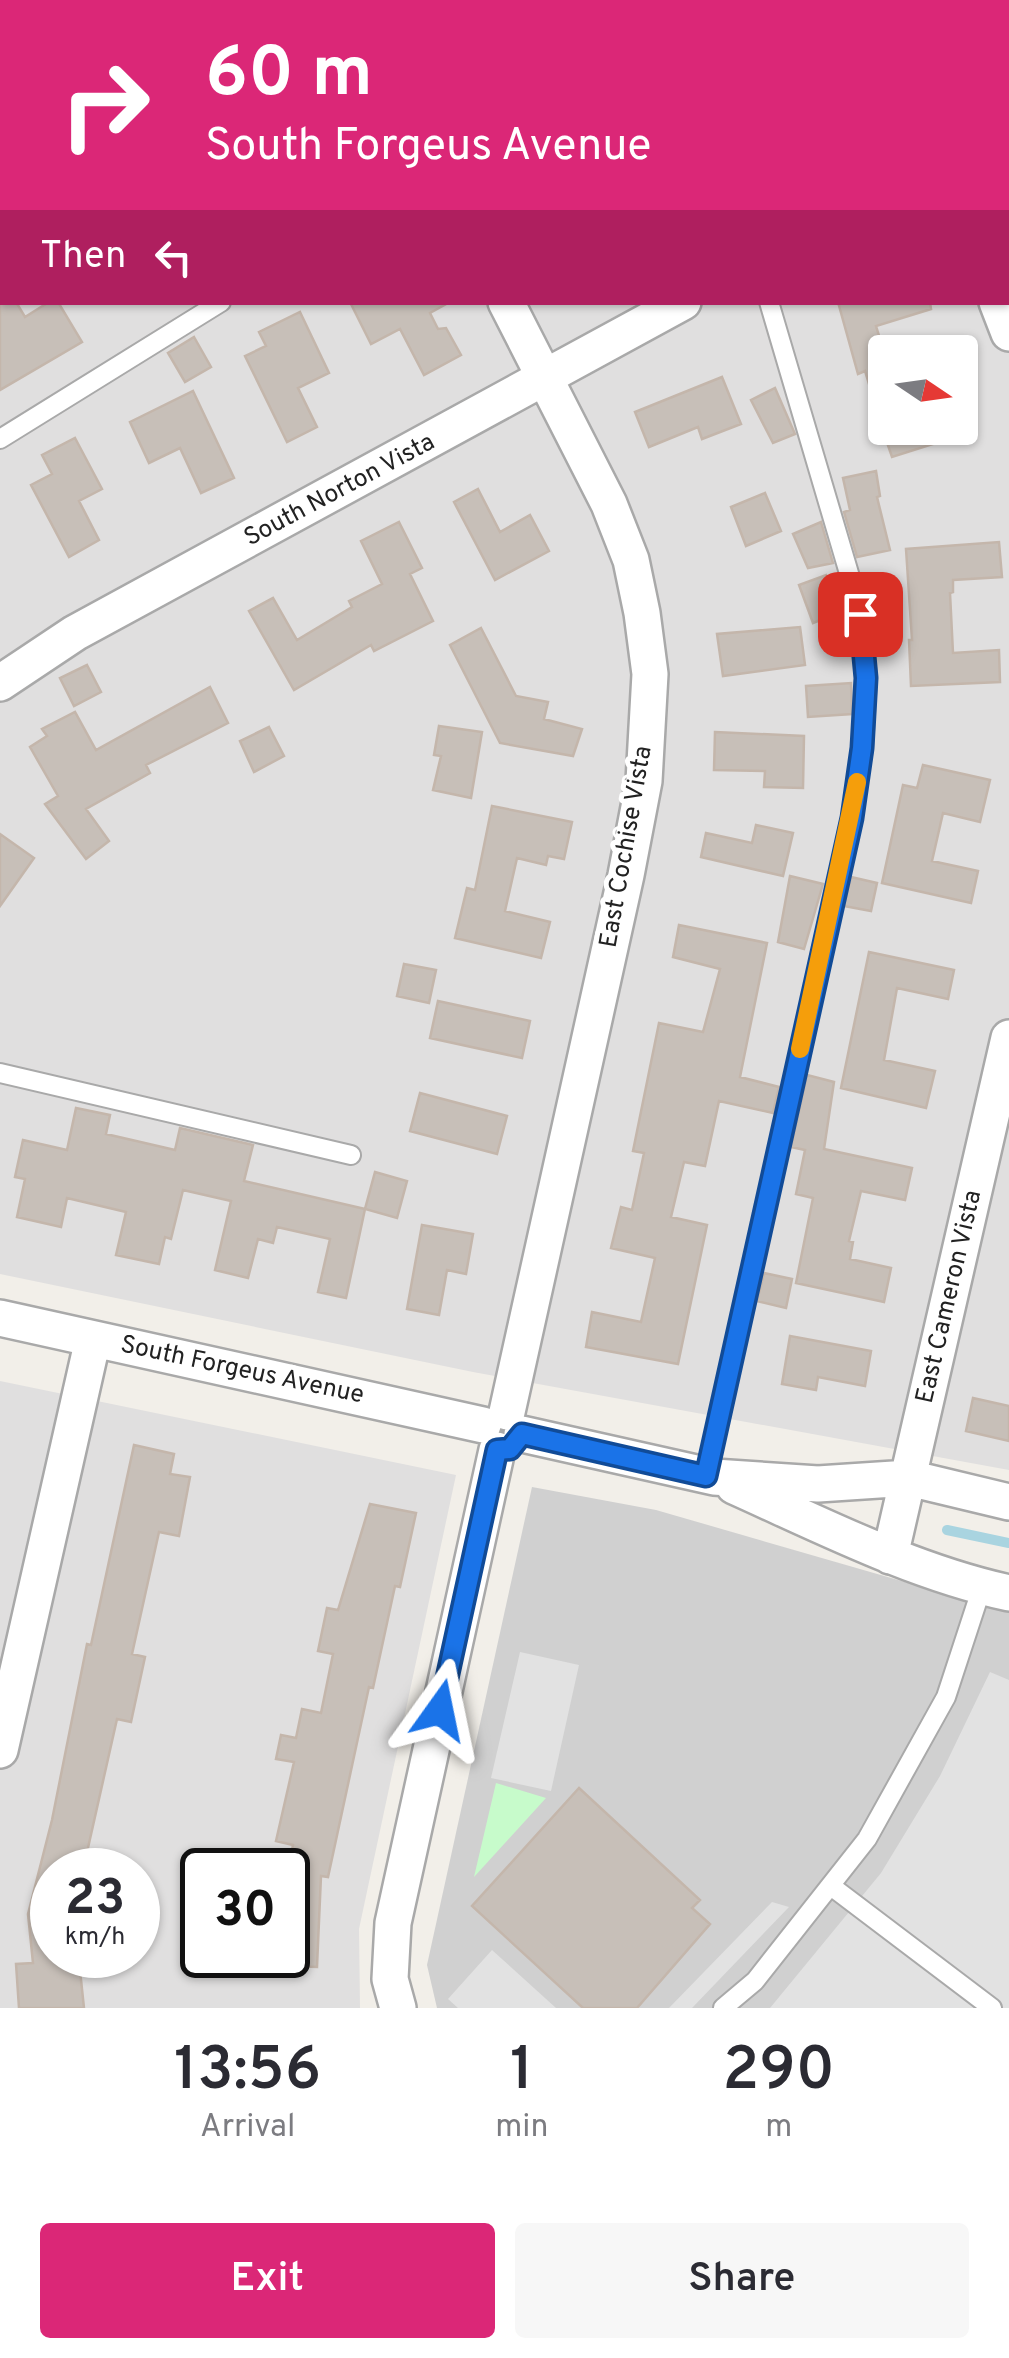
<!DOCTYPE html>
<style>
body{margin:0;font-family:Overpass,sans-serif;background:#f7f7f7;color:#2b2b33;height:100vh;display:flex;flex-direction:column;font-size:38px;white-space:nowrap}
*{box-sizing:border-box;margin:0}
p{font-size:32px;color:#7c7c81}
.icon{flex:none;width:55px;height:55px;fill:none;stroke:currentColor;stroke-width:2;stroke-linecap:round;stroke-linejoin:round}
.map{position:relative;height:2008px;overflow:hidden}
.side{display:flex;flex-direction:column;background:#fff;flex:1}
.side>*{flex:none}
.hud{position:absolute;left:0px;top:0px;width:1010px;height:305px;box-shadow:0 2px 8px #0004;background:#db2777;color:#fff;overflow:hidden}
.needle{width:65px;rotate:103deg}
.tools{position:absolute;left:868px;top:335px;display:grid;gap:20px}
.tools a{display:grid;place-items:center;width:110px;height:110px;border-radius:10px;background:#fff;box-shadow:0 2px 8px #0004;font-size:50px}
.speed{position:absolute;left:30px;top:1848px;display:flex;gap:20px;font-size:50px;font-weight:700;text-align:center}
.speed>*{display:grid;place-content:center;width:130px;height:130px;border-radius:50%;background:#fff;box-shadow:0 2px 8px #0004;line-height:1}
.speed small{font-size:25px;font-weight:400}
.speed .limit{border:5px solid #111;border-radius:15px;background:#fff;color:#111}
.pin{position:absolute;display:grid;place-items:center;width:85px;height:85px;color:#fff;margin:-42px;border-radius:20px;box-shadow:0 5px 15px #0006}
.me{position:absolute;width:110px;margin:-55px;rotate:12deg;stroke-linejoin:round;filter:drop-shadow(0 0 8px #0008)}
.turn{display:flex;align-items:center;gap:35px;height:210px;padding:0 40px;font-size:45px}
.turn .icon{width:130px;height:130px;stroke-width:2.5}
.turn b{display:block;font-size:70px;line-height:85px}
.then{display:flex;align-items:center;height:95px;padding:0 40px;background:#0003;gap:20px;font-size:38px}
.eta{display:flex;justify-content:space-evenly;align-items:center;height:170px;text-align:center}
.eta b{font-size:60px;font-weight:600;line-height:70px}
.button{display:flex;gap:20px;margin-top:auto;padding:20px 40px}
.button a{flex:1;height:115px;border-radius:10px;background:#db2777;color:#fff;font-size:40px;font-weight:600;line-height:115px;text-align:center}
.button a+a{background:#f7f7f7;color:#2b2b33}
.map>svg:first-child{display:block}
.residential{fill:#e0dfdf;fill-rule:evenodd}
.religious{fill:#d0d0d0}
.park{fill:#c7fbcb}
.parking{fill:#e2e2e2}
.lines{fill:none;stroke-linecap:round;stroke-linejoin:round}
.stream{stroke:#a9d4e0;stroke-width:10}
.building{fill:#c7bfb8;stroke:#c4b6ab;stroke-width:2.5}
.lane-casing{stroke:#a9a9a9;stroke-width:22}
.street-casing{stroke:#a9a9a9;stroke-width:40}
.lane{stroke:#fff;stroke-width:18}
.street{stroke:#fff;stroke-width:35}
.route-casing{stroke:#114b97;stroke-width:25}
.route{stroke:#1a73e8;stroke-width:18}
.slow{stroke:#f59e0b;stroke-width:18}
.labels{text-anchor:middle;dominant-baseline:central;stroke-width:10;stroke-linejoin:round;paint-order:stroke}
.street-label{font-size:25px;fill:#222;stroke:#fff}
</style>
<div class="map">
<svg width="1009" height="2008" viewBox="0 0 1009 2008">
<rect width="100%" height="100%" fill="#f2efe9"/>
<path class="residential" d="M0,0h1009v1470l-536,-98 -473,-98zM2,2h1006v300h-1006zM885,352h75v76h-75z
M0,1381l456,94 -97,454 1,79h-360zM52,1870h86v85h-86zM202,1870h86v85h-86z"/>
<path class="religious" d="M532,1487l124,23 353,102v396h-572l-10,-43z"/>
<path class="park" d="M496,1783l50,15 -72,79z"/>
<path class="parking" d="M520,1652l59,13 -28,126 -60,-13z
M990,1672l19,8v328h-239l111,-135 59,-97z
M772,1902l17,5 -97,101h-23z
M492,1950l64,58h-98l-10,-9z"/>
<g class="lines">
<path class="stream" d="M947,1530l62,13"/>
</g>
<path class="building" d="M0,275l2,27h14l9,15 24,-15h9l24,40 -82,48z
M350,302h100l-20,11 8,16 8,-1 15,27 -37,20 -24,-46 -29,15z
M838,302h92l1,7 -55,17 9,29v61l-6,1 -14,-46 -7,3z
M300,312l29,61 -31,15 19,39 -30,15 -42,-86 21,-10 -7,-14z
M194,337l17,30 -26,15 -17,-29z
M722,377l19,47 -39,15 -4,-12 -49,20 -14,-35z
M775,388l20,46 -22,9 -22,-43z
M193,391l41,87 -33,15 -21,-45 -31,15 -19,-41z
M882,428h85l1,5 -76,24z
M75,438l27,51 -23,12 20,39 -30,17 -38,-72 21,-11 -10,-19z
M876,471l4,25 -3,1 13,53 -33,7 -13,-45 6,-2 -7,-32z
M478,489l22,43 30,-17 19,36 -54,29 -41,-78z
M765,493l16,38 -35,15 -15,-39z
M399,522l23,46 -12,6 23,47 -59,30 -3,-6 -77,45 -45,-79 24,-13 24,42 55,-33 -3,-6 33,-17 -21,-43z
M821,522l12,41 -25,5 -15,-34z
M999,542l3,35 -49,3v12l-3,1 3,60 46,-3 1,32 -89,4 -2,-46h3l-6,-91z
M826,575l14,37 -27,11 -14,-38z
M800,627l5,38 -82,11 -6,-42z
M481,628l35,68 32,6 -4,17 38,10 -9,27 -73,-13 -50,-98z
M87,665l14,27 -27,14 -14,-28z
M851,683l1,31 -44,3 -2,-31z
M210,687l18,36 -82,42 4,8 -64,36 23,32 -23,18 -41,-55 13,-8 -28,-49 17,-11 -5,-7 33,-17 21,38z
M439,726l43,6 -11,66 -38,-8 8,-34 -7,-1z
M269,727l15,29 -30,16 -14,-31z
M715,732l89,4 -1,52 -39,-1 1,-16 -51,-1z
M923,765l67,15 -10,42 -37,-9 -11,48 46,10 -7,32 -89,-20 21,-98 14,3z
M492,806l80,16 -8,37 -16,-3 -2,9 -29,-7 -12,53 45,11 -9,36 -86,-20 12,-50 8,2z
M756,825l37,8 -10,43 -82,-19 5,-24 46,10z
M0,834l34,24 -34,48z
M790,876l33,8 -19,65 -26,-7z
M851,877l26,6 -6,28 -27,-5z
M679,925l88,18 -27,134 39,10 -6,26 -54,-12 -14,65 -21,-4 -13,55 36,8 -29,139 -92,-17 6,-35 49,10 14,-64 -44,-10 10,-41 11,3 12,-57 -11,-2 26,-128 44,9 17,-63 -47,-12z
M869,952l85,18 -6,29 -51,-11 -13,72 51,11 -9,37 -85,-20z
M404,964l32,6 -7,33 -32,-7z
M438,1001l92,20 -8,37 -92,-20z
M807,1075l27,7 -10,67 88,19 -7,32 -44,-9 -12,50 4,1 -3,17 41,9 -7,34 -88,-19 17,-85 -17,-4 9,-44 -14,-3z
M420,1093l87,23 -10,38 -87,-23z
M76,1108l34,7 -4,19 69,16 5,-22 73,17 -9,36 121,28 -19,89 -28,-6 12,-53 -53,-12 -4,16 -15,-4 -10,39 -33,-8 16,-69 -48,-11 -12,49 -6,-2 -6,27 -43,-9 10,-43 -59,-14 -6,29 -44,-10 8,-38 -10,-2 8,-37 44,10z
M375,1172l32,9 -10,37 -32,-9z
M422,1225l51,9 -7,40 -19,-4 -8,45 -32,-6z
M764,1273l28,6 -6,29 -29,-7z
M790,1336l81,15 -6,35 -47,-9 -2,13 -34,-6z
M973,1398l36,8v35l-43,-10z
M134,1445l40,9 -4,20 20,3 -11,59 -20,-4 -27,122 13,3 -14,65 -14,-3 -34,151h-31v85h11l1,12 16,3 4,38h-65l-3,-44 17,-1 -5,-49 24,-94 35,-176 4,1z
M370,1504l46,9 -16,74 -5,-1 -22,102 -4,-1 -41,190 -7,-1 -4,91 -29,-1v-96l5,-25 -17,-4 18,-79 -18,-3 5,-24 15,3 6,-29 19,4 12,-59 -15,-3 9,-43 11,2z
M579,1788l121,112 -8,8 18,16 -73,84h-54l-111,-102z"/>
<g class="lines">
<defs>
<path id="lane" d="M674,0v2
M0,439l221,-137
M0,1073l351,82
M706,1476l145,-658 12,-69 4,-71 -6,-64 -92,-312
M831,1886l161,122
M723,2008l32,-27 112,-142 79,-142 36,-110"/>
<path id="street" d="M908,0v2
M329,2l4,-2
M442,2v-2
M1008,139h1
M0,203l2,-2
M506,302l103,202 22,56 11,53 8,61 -6,107 -18,94 -119,537
M997,302l12,31
M0,683l75,-50 608,-331
M0,1318l483,107
M522,1434l192,43 104,7 91,-6 100,24
M734,1486c89,40 179,86 275,107
M890,1556l119,-518
M0,1750l93,-411
M398,2008l-8,-29 3,-56 104,-473"/>
</defs>
<use href="#lane" class="lane-casing"/>
<use href="#street" class="street-casing"/>
<use href="#lane" class="lane"/>
<use href="#street" class="street"/>
</g>
<g class="lines">
<defs>
<path id="route" d="M440,1710l57,-260 13,-1 12,-15 184,42 146,-658 10,-70 4,-70 -6,-64"/>
</defs>
<use href="#route" class="route-casing"/>
<use href="#route" class="route"/>
<path class="slow" d="M800,1049l57,-267"/>
</g>
<g class="labels">
<g class="street-label">
<text transform="translate(340 491) rotate(-28)">South Norton Vista</text>
<text transform="translate(627 847) rotate(-80)">East Cochise Vista</text>
<text transform="translate(950 1297) rotate(-77)">East Cameron Vista</text>
<text transform="translate(242 1371) rotate(12)">South Forgeus Avenue</text>
</g>
</g>
</svg>
<div class="tools">
<a><svg class="needle" viewBox="-14 -14 28 28"><path d="M0-13l5 13h-10z" fill="#e53935"/><path d="M0 13l5-13h-10z" fill="#7c7c81"/></svg></a>
</div>
<div class="speed"><div>23<small>km/h</small></div><div class="limit">30</div></div>
<div class="pin" style="left:860px;top:614px;background:#d93025"><svg class="icon" aria-label="arrive" viewBox="0 0 24 24"><path d="M6 21V4h12l-3 4 3 4H6"/></svg></div>
<svg class="me" style="left:440px;top:1710px" viewBox="-20 -20 40 40"><path d="M0-17L14 15 0 8-14 15z" fill="#1a73e8" stroke="#fff" stroke-width="4"/></svg>
<div class="hud">
<div class="turn"><svg class="icon" aria-label="right" viewBox="0 0 24 24"><path d="M7 20v-9h11M14 6l5 5-5 5"/></svg><div><b>60 m</b>South Forgeus Avenue</div></div>
<div class="then">Then<svg class="icon" aria-label="left" viewBox="0 0 24 24"><path d="M17 20v-9H6M10 6l-5 5 5 5"/></svg></div>
</div>
</div>
<section class="side">
<div class="eta">
<div><b>13:56</b><p>Arrival</p></div>
<div><b>1</b><p>min</p></div>
<div><b>290</b><p>m</p></div>
</div>
<div class="button"><a>Exit</a><a>Share</a></div>
</section>
